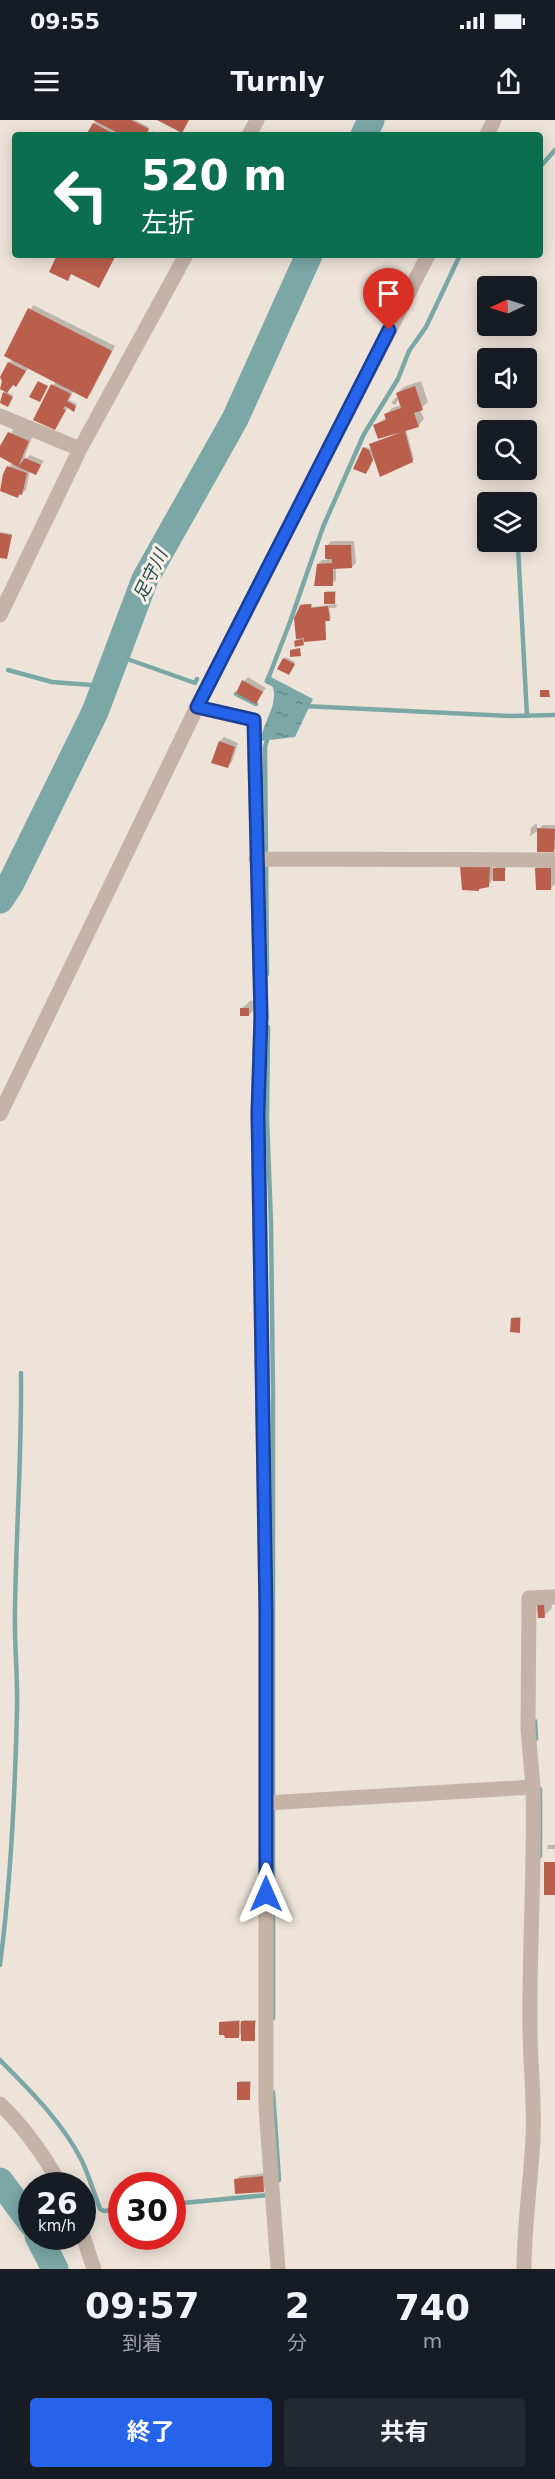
<!DOCTYPE html>
<html lang="ja">
<meta charset="utf-8">
<style>
body{margin:0;font-family:"DejaVu Sans","Noto Sans JP",sans-serif;background:#242831;color:#f1f3f6;height:100vh;display:flex;flex-direction:column;font-size:22px;white-space:nowrap}
*{box-sizing:border-box;margin:0}
p{font-size:20px;color:#9ea1a6}
.icon{flex:none;width:33px;height:33px;fill:none;stroke:currentColor;stroke-width:2;stroke-linecap:round;stroke-linejoin:round}
.map{position:relative;height:2149px;overflow:hidden}
.side{display:flex;flex-direction:column;background:#171b24;flex:1}
.side>*{flex:none}
.top-card{position:absolute;left:12px;top:12px;width:531px;height:126px;border-radius:6px;box-shadow:0 3px 15px #0003;background:#0b6e4f;color:#fff;overflow:hidden}
.needle{width:39px;rotate:266deg}
.fabs{position:absolute;left:477px;top:156px;display:grid;gap:12px}
.fabs a{display:grid;place-items:center;width:60px;height:60px;border-radius:6px;background:#171b24;box-shadow:0 3px 15px #0003;font-size:30px}
.speed{position:absolute;left:18px;top:2052px;display:flex;gap:12px;font-size:30px;font-weight:700;text-align:center}
.speed>*{display:grid;place-content:center;width:78px;height:78px;border-radius:50%;background:#171b24;box-shadow:0 3px 15px #0003;line-height:1}
.speed small{font-size:15px;font-weight:400}
.speed .limit{border:9px solid #d22;background:#fff;color:#111}
.pin{position:absolute;display:grid;place-items:center;width:51px;height:51px;color:#fff;margin:-62px -26px;border-radius:50% 50% 50% 0;rotate:-45deg;box-shadow:0 0 6px #0007}
.pin .icon{rotate:45deg}
.me{position:absolute;width:66px;margin:-33px;rotate:0deg;stroke-linejoin:round;filter:drop-shadow(0 0 4px #0008)}
.turn{display:flex;align-items:center;gap:21px;height:126px;padding:0 30px;font-size:27px}
.turn .icon{width:78px;height:78px;stroke-width:2.5}
.turn b{display:block;font-size:42px;line-height:51px}
.eta{display:flex;justify-content:space-evenly;align-items:center;height:102px;text-align:center}
.eta b{font-size:36px;font-weight:700;line-height:42px}
.button{display:flex;gap:12px;margin-top:auto;padding:12px 30px}
.button a{flex:1;height:69px;border-radius:6px;background:#2563eb;color:#fff;font-size:24px;font-weight:700;line-height:69px;text-align:center}
.button a+a{background:#242831;color:#f1f3f6}
.status{display:flex;justify-content:space-between;align-items:center;height:42px;padding:0 30px;background:#171b24;direction:ltr}
.status svg{height:16px;fill:currentColor}
header{display:flex;justify-content:space-between;align-items:center;height:78px;padding:0 30px;background:#171b24;font-size:27px;font-weight:700}
.map>svg:first-child{display:block}
.water{fill:url(#water-ripples)}
.shadow{fill:#0003}
.lines{fill:none;stroke-linecap:round;stroke-linejoin:round}
.stream{stroke:#7ba8a7;stroke-width:4.5}
.river{stroke:#7ba8a7;stroke-width:27}
.building{fill:#ba5f4c}
.street{stroke:#c5b3a7;stroke-width:15}
.route-casing{stroke:#184099;stroke-width:15}
.route{stroke:#2563eb;stroke-width:10}
.labels{text-anchor:middle;dominant-baseline:central;stroke-width:6;stroke-linejoin:round;paint-order:stroke}
.water-label{font-size:18px;font-style:italic;fill:#204f4f;stroke:#f7ede5}
</style>
<div class="status"><b>09:55</b><svg viewBox="0 0 49 12"><path d="M0 12V9h3v3zM5 12V6h3v6zM10 12V3h3v9zM15 12V0h3v12zM26 1h20v11H26zM47 4h2v5h-2z"/></svg></div>
<header><svg class="icon" aria-label="menu" viewBox="0 0 24 24"><path d="M4 6h16M4 12h16M4 18h16"/></svg>Turnly<svg class="icon" aria-label="share" viewBox="0 0 24 24"><path d="M12 15V3M7 8l5-5 5 5M5 13v7h14v-7"/></svg></header>
<div class="map">
<svg width="555" height="2149" viewBox="0 0 555 2149">
<defs>
<pattern id="water-ripples" width="26" height="14" patternUnits="userSpaceOnUse" patternTransform="scale(1.5)"><rect width="26" height="14" fill="#7ba8a7"/><path d="M2 4q2-2 4 0t4 0M15 11q2-2 4 0t4 0" fill="none" stroke="#658988"/></pattern>
</defs>
<rect width="100%" height="100%" fill="#eee3d9"/>
<path class="water" d="M267,555l46,24 -18,38 -34,4c2,-20 17,-35 12,-54l-9,-5z"/>
<path class="shadow" d="M96,0h39l14,7 -4,8h-57z
M153,11l6,4h-10z
M33,185l82,41 -24,47 -4,4 -13,-7 -5,10 8,4 -2,4 -7,-1 -13,21 -20,-9 21,-38 -27,-14 -9,14 -7,3 -7,8 7,3 -4,9 -1,1 -8,-4 4,-8 2,-2 3,-28 4,-4 -7,-4z
M421,261l7,21 -8,7 4,10 -6,7 -12,4 8,29 -2,2 -37,-5 -7,14 -4,-22 2,-1 6,3 23,-15 -1,-2 -19,-8 12,-8 -1,-3 6,-6 9,-3 -4,-12 7,-6z
M396,277l3,2 -4,6 -4,-2z
M14,309l18,8 -8,21 2,1 4,-4 14,6 -8,12 -6,-3 -4,20 -8,6 -9,-29 4,-5 -13,-6v-9z
M0,412l12,2 -6,23 -6,-1z
M331,421h23l2,22 -4,4h-16v13l-4,4 -14,-20 4,-4h5v-14z
M327,471h9l-1,12 -9,-11z
M303,484h9v3l25,-3 -1,4h-7l2,10 -5,1v19l-22,2 -1,4 -8,-3 4,-4z
M286,537l9,5 -5,10 -6,-13z
M248,557l18,11 -10,14 -12,-21z
M224,617l14,6 -6,19 -4,4 -8,-25z
M535,704h2v7l6,-6h12v24l-2,2 -14,-21 -9,6 1,-8z
M493,743v7l3,-3h10l-2,13h-12l-4,6 -24,3z
M540,744h15v20l-4,4 -15,-20z
M257,880v6l-8,9 -8,-6 9,-8z
M514,1197h7l-1,14 -8,-13z
M550,1476l2,12 -8,8 -5,-11z
M548,1725h7v4h-8z
M240,1900v3l4,-3h12l-2,19 -12,-6 -4,4 -18,-15z
M240,1961h11l-1,17 -12,-15z
M266,2053l1,13 -4,4 -27,-10 4,-4z"/>
<g class="lines">
<path class="stream" d="M540,47l15,-17
M518,427l9,169
M116,535l79,28 2,-4
M8,550l44,12 53,4
M271,560l-3,-1 22,-57 33,-95 41,-93 34,-55 11,-28 17,-24 34,-72
M236,574l20,10
M304,586l208,10 43,-1
M267,854l-2,-227 3,-10
M268,907l-1,92 4,104 2,170v625
M535,1601l1,18
M540,1669v67
M0,1845c11,-84 15,-170 17,-255 1,-33 -3,-67 -2,-100 1,-79 7,-158 6,-237
M0,1940c29,29 63,63 82,101 7,15 12,32 18,48l4,2 18,-2
M273,1972l6,88
M172,2084l96,-9"/>
<path class="river" d="M364,15l7,-15
M0,780l10,-15 85,-173 50,-133 90,-160 74,-164
M0,2061l32,43
M38,2116l17,33"/>
</g>
<path class="building" d="M93,0h38l18,9 -3,6h-24z
M157,0h32l-7,13z
M93,3l23,12h-30z
M57,135h59l-17,33 -28,-14 -3,7 -19,-9z
M28,188l84,43 -25,48 -83,-43z
M8,242l18,9 -10,16 -3,-2 -6,8 -7,-4 2,-8 -2,-4z
M38,261l10,5 -8,16 -11,-5z
M51,264l20,10 -4,7 9,5 -2,6 -9,-6 -2,3 3,1 -11,20 -22,-10z
M415,266l8,24 -9,3 5,14 -41,12 -5,-14 13,-5 -2,-6 17,-6 -5,-15z
M3,272l10,5 -5,10 -8,-4z
M405,311l8,31 -33,15 -11,-33z
M8,312l21,9 -11,26 -18,-10v-11z
M363,327l6,3 4,10 -7,14 -13,-5z
M25,338l16,7 -5,10 -18,-8z
M7,346l20,7 -5,22 -3,-1 -1,4 -18,-7 3,-17z
M0,413l12,2 -5,24 -7,-1z
M325,425h26l1,23 -19,1v17h-19l3,-22 15,-1v-4h-7z
M324,472h11v12h-11z
M311,484v4l17,-2 2,15h-5l1,19 -22,2v-4l-8,1 -2,-21 4,-8 2,-5z
M303,519l1,6 -9,2 -1,-6z
M300,528l1,8 -11,1v-7z
M283,538l12,6 -6,11 -12,-6z
M242,560l21,12 -7,12 -20,-11z
M540,570h9l1,7h-10z
M219,621l16,6 -7,21 -17,-5z
M537,708l18,1 -1,23h-17z
M460,746l30,1 -1,20 -10,2v2l-17,-1z
M493,748h12v13h-12z
M535,748h16v22h-15z
M240,888h9v8h-9z
M511,1198h9v15l-10,-1z
M537,1484l7,1 1,13h-7z
M544,1742h11v33h-11z
M239,1901v17h-14l-1,-3h-5v-13z
M241,1901h14v20h-14z
M237,1962h13v18h-13z
M263,2056l1,16 -29,2 -1,-15z"/>
<g class="lines">
<path class="street" d="M249,15l8,-15
M487,15l7,-15
M0,296l80,33
M0,495l80,-166 106,-194
M197,587l57,13 7,296 -3,97 8,499v496l12,161
M256,739l299,1
M0,994l197,-407 231,-452
M266,1683l267,-16 -5,-58 1,-131 26,-1
M0,1984c25,24 44,51 61,82
M82,2113l12,36
M524,2149c0,-44 7,-88 9,-132 2,-36 -3,-72 -3,-109 -1,-80 5,-160 3,-241"/>
</g>
<g class="lines">
<defs>
<path id="route" d="M266,1774v-282l-8,-499 3,-97 -7,-296 -57,-13 192,-377"/>
</defs>
<use href="#route" class="route-casing"/>
<use href="#route" class="route"/>
</g>
<g class="labels">
<g class="water-label">
<text transform="translate(150 455) rotate(-64)">足守川</text>
</g>
</g>
</svg>
<div class="fabs">
<a><svg class="needle" viewBox="-14 -14 28 28"><path d="M0-13l5 13h-10z" fill="#e53935"/><path d="M0 13l5-13h-10z" fill="#9ea1a6"/></svg></a>
<a><svg class="icon" aria-label="sound" viewBox="0 0 24 24"><path d="M4 9h4l5-4v14l-5-4H4zM17 9q2 3 0 6"/></svg></a>
<a><svg class="icon" aria-label="search" viewBox="0 0 24 24"><circle cx="10" cy="10" r="6"/><path d="M15 15l6 6"/></svg></a>
<a><svg class="icon" aria-label="layers" viewBox="0 0 24 24"><path d="M12 4l9 5-9 5-9-5zM3 14l9 5 9-5"/></svg></a>
</div>
<div class="speed"><div>26<small>km/h</small></div><div class="limit">30</div></div>
<div class="pin" style="left:389px;top:210px;background:#d93025"><svg class="icon" aria-label="arrive" viewBox="0 0 24 24"><path d="M6 21V4h12l-3 4 3 4H6"/></svg></div>
<svg class="me" style="left:266px;top:1774px" viewBox="-20 -20 40 40"><path d="M0-17L14 15 0 8-14 15z" fill="#2563eb" stroke="#fff" stroke-width="4"/></svg>
<div class="top-card">
<div class="turn"><svg class="icon" aria-label="left" viewBox="0 0 24 24"><path d="M17 20v-9H6M10 6l-5 5 5 5"/></svg><div><b>520 m</b>左折</div></div>
</div>
</div>
<section class="side">
<div class="eta">
<div><b>09:57</b><p>到着</p></div>
<div><b>2</b><p>分</p></div>
<div><b>740</b><p>m</p></div>
</div>
<div class="button"><a>終了</a><a>共有</a></div>
</section>
